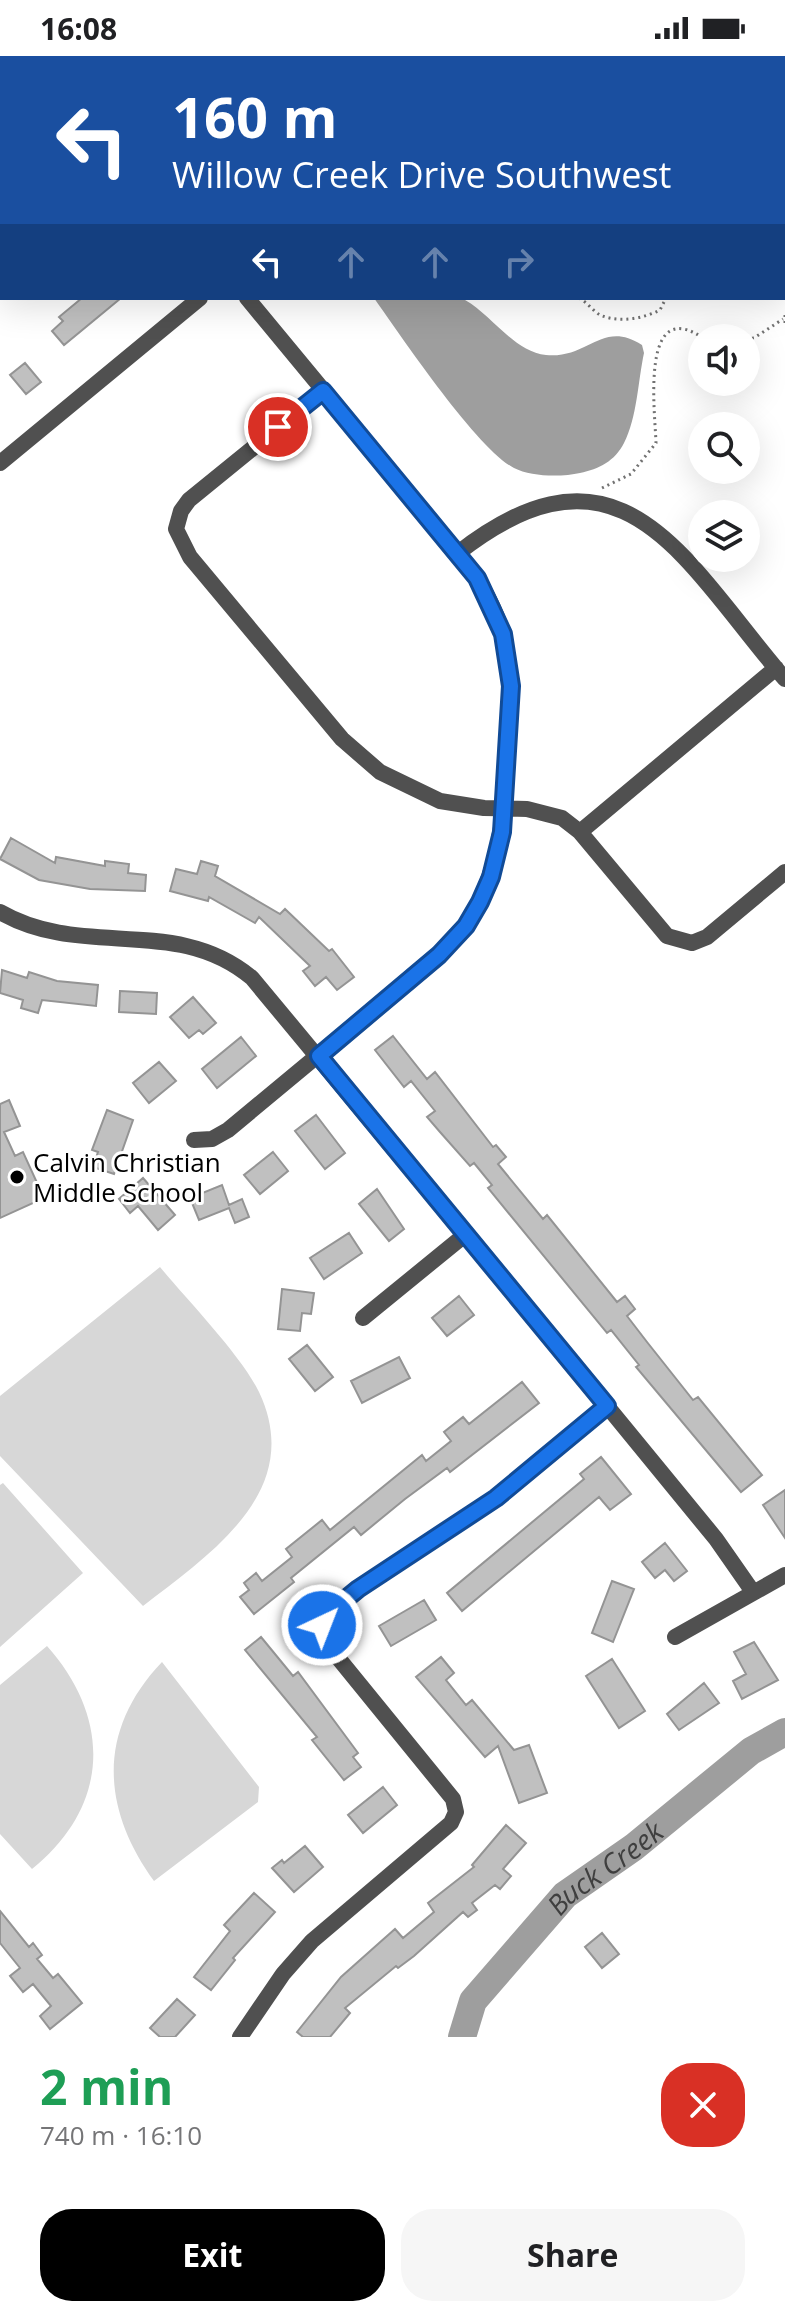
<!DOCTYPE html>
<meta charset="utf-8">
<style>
body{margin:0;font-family:"Open Sans",sans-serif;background:#f6f6f6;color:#202124;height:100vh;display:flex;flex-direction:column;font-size:30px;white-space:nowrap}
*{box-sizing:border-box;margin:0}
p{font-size:26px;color:#757577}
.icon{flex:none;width:44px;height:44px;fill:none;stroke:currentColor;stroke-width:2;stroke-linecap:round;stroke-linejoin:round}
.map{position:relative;height:1981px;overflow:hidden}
.drawer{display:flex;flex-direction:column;background:#fff;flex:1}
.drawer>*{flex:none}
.top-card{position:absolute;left:0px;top:0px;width:786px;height:244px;box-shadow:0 8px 32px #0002;background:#1a4fa0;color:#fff;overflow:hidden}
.fabs{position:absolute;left:688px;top:268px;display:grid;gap:16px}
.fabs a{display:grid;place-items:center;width:72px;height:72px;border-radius:50%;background:#fff;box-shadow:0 8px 32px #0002;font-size:40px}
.pin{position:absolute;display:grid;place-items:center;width:68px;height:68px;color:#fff;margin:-34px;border:4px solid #fff;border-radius:50%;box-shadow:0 2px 8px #0007}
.me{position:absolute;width:88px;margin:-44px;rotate:43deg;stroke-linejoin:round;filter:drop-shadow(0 0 6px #0008)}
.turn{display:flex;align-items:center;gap:28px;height:168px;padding:0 40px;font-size:36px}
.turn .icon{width:104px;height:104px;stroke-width:2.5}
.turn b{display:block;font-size:56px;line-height:68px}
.lanes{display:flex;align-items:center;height:76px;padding:0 40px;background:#0003;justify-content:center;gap:40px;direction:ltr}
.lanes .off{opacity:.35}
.round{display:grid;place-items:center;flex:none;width:84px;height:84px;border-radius:32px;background:#f6f6f6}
.overview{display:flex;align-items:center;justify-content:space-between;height:136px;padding:0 40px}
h1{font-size:48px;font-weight:700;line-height:60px;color:#1e9e55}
.primary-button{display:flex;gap:16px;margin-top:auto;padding:16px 40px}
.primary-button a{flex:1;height:92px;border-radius:32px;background:#000;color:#fff;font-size:32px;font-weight:700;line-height:92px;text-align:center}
.primary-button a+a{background:#f6f6f6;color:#202124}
.status{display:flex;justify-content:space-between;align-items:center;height:56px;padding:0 40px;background:#fff;direction:ltr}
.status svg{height:22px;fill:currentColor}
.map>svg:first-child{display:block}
.green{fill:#d7d7d7}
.water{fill:#9e9e9e}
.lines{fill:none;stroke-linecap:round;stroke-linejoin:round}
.river{stroke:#9e9e9e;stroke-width:28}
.building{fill:#c0c0c0;stroke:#949494;stroke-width:2}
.path{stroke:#727272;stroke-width:3;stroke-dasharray:2 4;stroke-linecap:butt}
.minor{stroke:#505050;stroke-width:16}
.tertiary{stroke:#505050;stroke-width:16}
.route-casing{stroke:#114b97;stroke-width:20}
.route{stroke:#1a73e8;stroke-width:14}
.poi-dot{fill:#000;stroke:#fff;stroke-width:3}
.labels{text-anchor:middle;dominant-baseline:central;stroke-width:6;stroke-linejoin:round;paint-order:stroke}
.poi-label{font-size:26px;fill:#000;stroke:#fff;text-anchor:start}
.water-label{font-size:28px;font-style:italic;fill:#3f3f3f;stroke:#fff}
</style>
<div class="status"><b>16:08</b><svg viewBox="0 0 49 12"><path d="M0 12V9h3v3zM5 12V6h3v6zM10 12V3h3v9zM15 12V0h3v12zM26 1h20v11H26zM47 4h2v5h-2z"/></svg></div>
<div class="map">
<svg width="785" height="1981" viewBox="0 0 785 1981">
<rect width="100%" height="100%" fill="#fff"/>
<path class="green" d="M160,1211c28,34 81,88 99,125 47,99 -49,162 -116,214l-143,-150v-60z
M3,1427l80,90 -83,74v-162z
M47,1590c65,73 63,160 -15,223l-32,-35v-149z
M162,1606l97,125 -1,15 -104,79c-53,-73 -57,-151 8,-219z"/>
<path class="water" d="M374,242c19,0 78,-6 91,2 27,15 49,52 81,55 43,4 56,-36 96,-10l2,8c-6,28 -7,65 -20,90 -9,18 -25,26 -44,30 -18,4 -49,4 -66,-5 -37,-19 -113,-132 -140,-170z"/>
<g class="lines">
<g class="river">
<path d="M298,0l3,2"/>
<path d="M648,0l1,2"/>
<path d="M429,2l2,-2"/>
<path d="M784,141h1"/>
<path id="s1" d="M462,1981l11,-36 92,-106 69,-48 117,-96 34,-19"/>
</g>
</g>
<path class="building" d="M82,242h39l-57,47 -12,-14 11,-10 -4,-4z
M25,307l16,19 -15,12 -16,-19z
M11,782l44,25 1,-6 49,9v-5l24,3 -1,9 18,2 -1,16 -55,-2 -51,-9 -39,-21z
M201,805l17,5 -3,10 65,38 5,-5 44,42 3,-2 22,28 -17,13 -11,-13 -11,9 -12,-15 7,-5 -51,-49 -4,6 -46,-26 -1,4 -38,-10 6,-22 21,5z
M2,914l25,8 2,-6 28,9 41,4 -2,21 -54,-6 -4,13 -17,-5 2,-8 -23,-7z
M120,935l37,2 -1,21 -37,-2z
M193,941l23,26 -13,11 -4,-4 -10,8 -19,-21z
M393,980l34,43 8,-7 58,75 3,-2 10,12 -8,7 45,55 4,-4 70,87 8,-6 10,13 -8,7 20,26 46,58 5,-3 64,78 -21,17 -105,-125 3,-2 -28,-35 -4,3 -119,-145 4,-3 -18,-22 -4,3 -30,-34 -13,-15 8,-6 -24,-30 -7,6 -29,-37z
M241,981l15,19 -39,32 -15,-19z
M159,1006l17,19 -27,22 -16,-20z
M9,1044l11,26 -16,6 11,24 8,-4 21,46 -44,20v-114z
M107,1054l26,10 -19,54 -21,-7 5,-15 -6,-2z
M316,1059l29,38 -20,16 -30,-38z
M273,1096l15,19 -28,23 -16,-19z
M143,1122l32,37 -17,15 -20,-24 -8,7 -11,-14z
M222,1129l7,20 13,-6 7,18 -14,6 -6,-15 -30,12 -9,-22z
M377,1133l27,40 -15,12 -30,-37z
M349,1177l13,20 -38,26 -14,-21z
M282,1233l32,4 -3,21 -9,-1 -2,18 -22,-2z
M459,1240l15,19 -27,21 -15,-18z
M307,1289l26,32 -18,14 -26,-32z
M399,1301l11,21 -48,25 -11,-22z
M522,1326l17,21 -89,69 -3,-4 -42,31 -44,36 -7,-8 -63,51 3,4 -40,32 -14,-17 9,-7 -5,-7 12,-10 6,8 30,-24 -6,-8 36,-29 8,10 92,-75 4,6 25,-20 -7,-9 19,-15 6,7z
M601,1401l30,37 -21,16 -11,-13 -137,114 -15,-18 137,-114 -4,-5z
M785,1434v48l-22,-33z
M665,1487l22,28 -13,10 -9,-11 -10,8 -13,-16z
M612,1525l22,8 -21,53 -21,-9z
M424,1544l12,20 -45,26 -12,-20z
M261,1581l32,39 5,-4 60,81 -5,4 8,10 -17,13 -32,-40 5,-3 -72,-87z
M754,1586l24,38 -36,19 -9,-18 13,-7 -12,-22z
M441,1601l13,16 -8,7 20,25 6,-5 42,50 15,-5 18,48 -28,10 -21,-57 -13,11 -69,-80z
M612,1603l33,52 -26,17 -33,-52z
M704,1627l15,20 -40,27 -12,-16z
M383,1731l14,18 -34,28 -15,-18z
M506,1769l20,18 -23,26 8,7 -11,13 -5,-4 -23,18 5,7 -9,7 -5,-5 -49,44 -16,12 -2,-2 -51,42 5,5 -20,24h-27l-6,-5 44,-55 37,-33 17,-15 8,9 31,-26 -6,-9 46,-36 -2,-2z
M305,1790l18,21 -29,25 -22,-24 10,-8 2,3z
M254,1837l21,19 -42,46 2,2 -24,30 -17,-13 36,-46 -6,-6z
M0,1855l29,36 4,-4 9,12 -5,4 16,19 5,-4 24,29 -32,26 -10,-13 11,-10 -18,-22 -10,8 -13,-16 10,-8 -20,-25z
M602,1877l17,21 -17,14 -17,-21z
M177,1943l18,16 -20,22h-15l-10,-9z"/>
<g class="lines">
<path class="path" d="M784,188l1,2
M579,242c8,4 14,13 21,17 19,8 42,4 60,-5l6,-12
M785,259v9
M746,283l8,-1 29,-19
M602,432l29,-14 25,-31c-1,-32 -16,-148 47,-105"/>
<path class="minor" d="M323,335l-134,109 -8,11 -5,18 14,28 152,182 38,33 60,29 44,7 43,1 35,9 18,14 87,104 25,7 15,-6 78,-65
M458,497c165,-129 227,10 327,126
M580,776l196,-164
M0,856c83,48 176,2 252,66l355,428 109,133 37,53
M194,1084l18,-1 16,-9 218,-181c55,-59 58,-129 62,-205 2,-37 5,-73 -5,-109 -7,-26 -20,-49 -36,-71l-220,-266
M363,1262l103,-84
M675,1581l110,-62
M240,1981l43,-63 29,-33 139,-118 5,-11 -3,-13 -127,-156 -5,-12 2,-11 50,-42 123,-80 111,-92"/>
<path class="tertiary" d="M491,2l2,-2
M0,407l200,-165"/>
</g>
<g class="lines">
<defs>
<path id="route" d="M278,371l45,-36 154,187 26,56 8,52 -9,146 -11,45 -11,25 -14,24 -27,29 -120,101 288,350 -111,92 -138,91 -28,23 -8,13"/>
</defs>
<use href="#route" class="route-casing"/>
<use href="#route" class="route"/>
</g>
<circle class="poi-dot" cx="17" cy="1121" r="8"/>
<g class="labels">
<g class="poi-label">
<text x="33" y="1106">Calvin Christian<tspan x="33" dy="30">Middle School</tspan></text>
</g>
<g class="water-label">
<text stroke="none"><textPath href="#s1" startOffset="226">Buck Creek</textPath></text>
</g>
</g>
</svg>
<div class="fabs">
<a><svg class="icon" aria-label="sound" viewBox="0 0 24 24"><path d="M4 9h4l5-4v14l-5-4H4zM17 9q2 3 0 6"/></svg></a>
<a><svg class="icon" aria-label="search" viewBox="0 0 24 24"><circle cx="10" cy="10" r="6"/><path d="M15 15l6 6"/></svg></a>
<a><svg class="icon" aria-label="layers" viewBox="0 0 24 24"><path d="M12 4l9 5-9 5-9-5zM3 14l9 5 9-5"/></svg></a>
</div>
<div class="pin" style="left:278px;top:371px;background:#d93025"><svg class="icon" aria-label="arrive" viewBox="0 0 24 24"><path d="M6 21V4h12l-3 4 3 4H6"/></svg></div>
<svg class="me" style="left:322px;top:1569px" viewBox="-20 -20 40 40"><circle r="17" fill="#1a73e8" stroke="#fff" stroke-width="3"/><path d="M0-11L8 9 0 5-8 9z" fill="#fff"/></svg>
<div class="top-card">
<div class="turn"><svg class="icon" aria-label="left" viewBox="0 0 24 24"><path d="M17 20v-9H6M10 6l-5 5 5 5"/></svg><div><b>160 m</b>Willow Creek Drive Southwest</div></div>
<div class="lanes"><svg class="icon" aria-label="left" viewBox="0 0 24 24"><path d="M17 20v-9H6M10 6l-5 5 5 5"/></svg><svg class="icon off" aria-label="ahead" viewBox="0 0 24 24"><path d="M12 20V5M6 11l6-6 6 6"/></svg><svg class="icon off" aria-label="ahead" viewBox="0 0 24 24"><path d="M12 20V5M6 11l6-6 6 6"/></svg><svg class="icon off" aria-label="right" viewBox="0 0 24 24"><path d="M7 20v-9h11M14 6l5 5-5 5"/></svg></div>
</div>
</div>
<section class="drawer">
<div class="overview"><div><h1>2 min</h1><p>740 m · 16:10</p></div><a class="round" style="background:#d93025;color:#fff"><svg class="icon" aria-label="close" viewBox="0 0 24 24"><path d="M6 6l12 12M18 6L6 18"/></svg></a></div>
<div class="primary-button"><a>Exit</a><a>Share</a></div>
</section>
